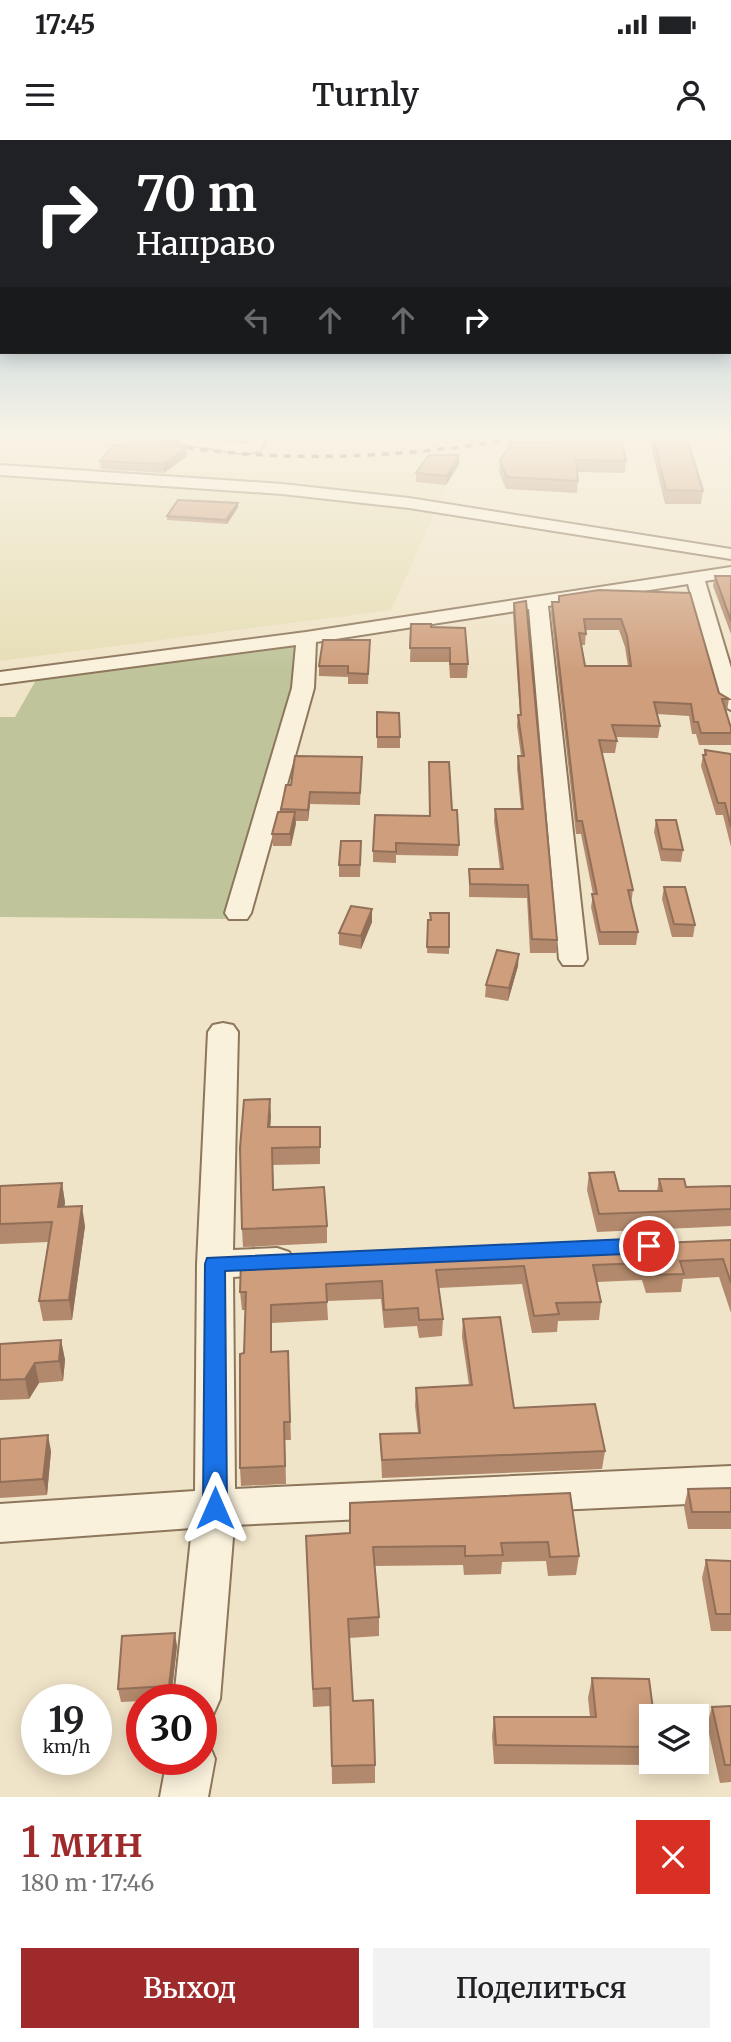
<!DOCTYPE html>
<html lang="ru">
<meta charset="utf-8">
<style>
body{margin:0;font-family:Merriweather,serif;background:#f2f2f2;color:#202124;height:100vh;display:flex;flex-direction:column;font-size:26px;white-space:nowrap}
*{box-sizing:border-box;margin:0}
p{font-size:23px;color:#757577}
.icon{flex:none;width:38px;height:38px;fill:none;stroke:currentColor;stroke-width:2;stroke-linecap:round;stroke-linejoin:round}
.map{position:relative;height:1657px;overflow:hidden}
.drawer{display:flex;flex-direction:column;background:#fff;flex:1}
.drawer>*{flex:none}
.banner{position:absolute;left:0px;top:0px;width:732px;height:214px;box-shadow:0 4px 18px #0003;background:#202124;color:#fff;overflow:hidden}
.fabs{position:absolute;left:639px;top:1564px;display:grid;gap:14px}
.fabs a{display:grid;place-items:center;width:70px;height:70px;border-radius:0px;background:#fff;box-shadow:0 4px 18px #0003;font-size:35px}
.speed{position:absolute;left:21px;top:1544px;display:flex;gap:14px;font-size:35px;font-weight:700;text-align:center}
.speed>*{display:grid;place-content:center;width:91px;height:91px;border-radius:50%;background:#fff;box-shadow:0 4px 18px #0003;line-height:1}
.speed small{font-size:18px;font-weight:400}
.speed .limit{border:10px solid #d22;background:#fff;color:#111}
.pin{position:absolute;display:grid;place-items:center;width:60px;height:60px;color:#fff;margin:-30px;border:4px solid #fff;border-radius:50%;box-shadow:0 2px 7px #0007}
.me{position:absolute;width:77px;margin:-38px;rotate:0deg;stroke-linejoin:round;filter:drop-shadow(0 0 5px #0008)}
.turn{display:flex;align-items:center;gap:24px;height:147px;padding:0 21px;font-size:32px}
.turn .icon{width:91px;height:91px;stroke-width:2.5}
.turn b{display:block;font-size:49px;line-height:60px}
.lanes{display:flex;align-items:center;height:66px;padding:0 21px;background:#0003;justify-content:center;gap:35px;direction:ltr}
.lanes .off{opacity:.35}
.round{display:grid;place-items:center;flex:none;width:74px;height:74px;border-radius:0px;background:#f2f2f2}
.summary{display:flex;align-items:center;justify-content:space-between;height:119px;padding:0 21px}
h1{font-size:42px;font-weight:600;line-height:52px;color:#9e2a2b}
.action{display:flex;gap:14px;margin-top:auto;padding:14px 21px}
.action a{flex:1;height:80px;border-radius:0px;background:#9e2a2b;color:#fff;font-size:28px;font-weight:600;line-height:80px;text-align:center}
.action a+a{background:#f2f2f2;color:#202124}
.status{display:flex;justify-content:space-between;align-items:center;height:49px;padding:0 35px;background:#fff;direction:ltr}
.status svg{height:19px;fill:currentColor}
header{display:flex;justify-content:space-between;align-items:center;height:91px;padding:0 21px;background:#fff;font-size:32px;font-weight:600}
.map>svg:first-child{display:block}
.farmland{fill:#e6deb5}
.cemetery{fill:#bfc49a}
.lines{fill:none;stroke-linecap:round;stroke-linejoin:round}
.minor-casing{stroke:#8d765c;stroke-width:4}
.minor{fill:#faf1dc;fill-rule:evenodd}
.rail{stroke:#3d2e20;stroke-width:3.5;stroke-dasharray:7 7;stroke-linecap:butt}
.wall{fill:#b2896c;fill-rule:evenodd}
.shaded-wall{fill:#916f58}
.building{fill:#cf9f7d;stroke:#916f58;stroke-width:2;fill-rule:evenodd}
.route{fill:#1a73e8;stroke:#114b97;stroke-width:2}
</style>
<div class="status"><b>17:45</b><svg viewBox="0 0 49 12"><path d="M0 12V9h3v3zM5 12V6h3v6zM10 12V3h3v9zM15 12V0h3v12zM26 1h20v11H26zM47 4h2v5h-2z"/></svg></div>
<header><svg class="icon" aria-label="menu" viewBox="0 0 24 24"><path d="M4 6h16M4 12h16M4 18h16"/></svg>Turnly<svg class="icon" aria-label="person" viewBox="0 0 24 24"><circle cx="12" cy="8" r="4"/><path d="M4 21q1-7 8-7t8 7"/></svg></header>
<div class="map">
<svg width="731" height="1657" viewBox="0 0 731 1657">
<rect width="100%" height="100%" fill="#f0e4c8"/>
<path class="farmland" d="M0,298h555l-96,21 -68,151 -391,51z"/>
<path class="cemetery" d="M299,505l-5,38 -66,236 -228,-2v-200h15l21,-37z"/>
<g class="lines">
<defs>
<path id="minor" d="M163,298h40l44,6 4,-6h15l-6,12 -13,4 -77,-12z
M0,325l282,19 127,14 322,51v10l-322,-51 -127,-14 -282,-19z
M731,427v10l-26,4 26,87v42l-11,-6 -32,-120 -140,22 39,353 -4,6h-20l-4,-6 -30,-350 -213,33 -2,46 -63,225 -4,6h-18l-4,-6 67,-225 4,-43 -296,39v-12l306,-40z
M223,883l10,2 5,7 -5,218 44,-2 12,4 6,9 -6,9 -12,4 -44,3 2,212 496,-23v36l-497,23 -14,174 -7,16 -12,5v-21h-27l18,-171 -192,14v-38l195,-13 2,-227 11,-232 5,-7z
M201,1599l7,3 7,17 -7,38h-48l7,-38h34z"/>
</defs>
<use href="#minor" class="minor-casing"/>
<use href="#minor" class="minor"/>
<path class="rail" d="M131,298c131,27 258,22 390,0"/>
</g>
<path class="wall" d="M180,298v8l-1,1 7,1 1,8 -23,17 -63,-4 -1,-8 22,-16z
M649,298h38l16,53 -2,13h-36z
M511,303l115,18 -1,12 -48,-1 1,9 -1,12 -71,-4 -7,-17 1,-11z
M459,324l-13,21 -30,-3v-9z
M238,363v4l-11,17 -60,-4v-4z
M715,436h16v58l-18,-48z
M599,450l120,103 10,6 -2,12h-1l5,17v17h-32l-3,-11h-4l-3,-18 -32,-2 3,12 -2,12 -43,-1 2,4 -2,12h-13l31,137 -2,14 7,28 -2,13h-37l-8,-38 2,-13 -12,-60h-5l-25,-221 1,-11h6l1,-6zM586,490h33l6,17 3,19h-43l-4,-21h4z
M514,463l43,337 -1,13h-26l-3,-55 -58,-1v-28h31l-6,-48 1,-12h26l-4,-41 1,-12h3l-4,-30 1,-11h2l-7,-101z
M411,484l20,3 37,37 -1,14h-17l-1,-16h-39z
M370,500l-2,44h-20v-7l-29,-1v-10z
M377,572l23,25v11h-23z
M705,610l26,4v93l-8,-32h-7l-15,-49 2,-11h1z
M362,617l-2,48 -50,-1 -2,17h-13l-4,25h-18l-1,-12 19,-49z
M429,622l23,48 7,35 -1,11 -62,-1v8l-23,-1v-11l56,-35z
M656,680l27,30 -2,12 -20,-1 -7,-29z
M361,713l-1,24h-21v-12z
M664,747l31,38 -2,12h-21l-10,-38z
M372,769v13l-11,27 -22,-4v-12z
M430,773h19v41l-22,-1 1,-33h2z
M518,826l-10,35 -23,-4 1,-12z
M271,976l-1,11 50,17v20l-47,1 1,25 53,36v17l-84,4 -1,-18z
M589,1033l30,18h38l2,-12 27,8 45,-1v40l-134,6 -10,-42z
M62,1043l3,20 -1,3 21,20 -13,94 -29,1 -4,-20 9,-59 -48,2v-58z
M731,1100v73l-12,-36 -36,2 -2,13 -35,1 -4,-13 -45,2 4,20 -2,18 -41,1 -1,11 -25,1 -10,-49 -83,4 4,31 -1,17 -23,2 -2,-12 -33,2 -3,-29 -54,2 1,19 -56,3v29l16,-1 3,89h-6l1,44 -45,2 -1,-18 5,-158h-3l-2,-18 1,-31z
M463,1179l51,89 91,43 -3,18 -220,9 -2,-44 38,-1 -3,-27 1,-18 53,-3 -7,-48z
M61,1200l4,20 -2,21 -24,2 -10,16 -29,1v-56z
M0,1299l51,12 -4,44 -47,3z
M731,1348v41h-43l-4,-22 4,-18z
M570,1353l9,63 -3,19 -28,1 -2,-15 -44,1 -1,12 -37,1 -1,-10 -88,1 4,51v19l-30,2 4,63 22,64v18l-43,1 -1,-78 -18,1 -7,-171 44,-3z
M706,1420l25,1v70h-20l-9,-53z
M177,1506l-6,53h-29v2l-21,1 -3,-13z
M592,1538l59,39v45h4l-1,3 -160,-1 -2,-28 2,-19h96l-2,-19z
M731,1566v76l-11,1 -13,-58 5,-18z"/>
<path class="shaded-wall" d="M180,298v8l-15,7 -1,-8z
M186,308l1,8 -23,17 -1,-9z
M459,315v9l-13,21 1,-9z
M238,363v4l-11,17 -1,-4z
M310,652v12l-2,17v-11z
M295,672l1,12 -5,22 -1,-12z
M372,769v13l-11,27v-13z
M519,814l-1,12 -10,35 1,-13z
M270,959l1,17 -2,28 -1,-17z
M62,1043l3,20 -4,23 -3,-19z
M82,1066l3,20 -13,94 -3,-20z
M271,1165l1,18v47l-1,-18z
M61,1200l4,20 -2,21 -4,-20z
M35,1223l4,20 -10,16 -4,-20z
M48,1295l3,16 -4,44 -4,-16z
M175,1493l2,13 -6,53 -2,-13z"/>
<path class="building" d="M137,298h42l-15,7 22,3 -23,16 -63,-3 14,-16h8z
M562,298h59l5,23 -50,-1 2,21 -71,-4 -7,-16 11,-18 47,-1z
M654,298h33l16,53 -37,-1z
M429,315h30l-12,21 -31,-3z
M178,360l60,3 -12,17 -59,-4z
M715,436h16v45z
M599,450l91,3 29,100 10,6h-7l9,29v5h-30l-3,-11h-4l-3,-18 -37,-2 6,24 -48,-1 5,16 -18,-1 34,150h-5l10,42h-38l-8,-38h5l-15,-73h-5l-25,-219h7v-6zM584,479h37l6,17 4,30h-46l-6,-33 7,1z
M526,461l31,339 -25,-1 -4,-54 -58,-1 -1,-15h34l-8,-60h28l-5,-53h6l-6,-41h3l-7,-112z
M411,484h20v3l34,1 3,36h-18v-16h-40z
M323,500h47l-2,34 -20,-1v-7h-29z
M377,572l22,1 1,24h-23z
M705,610l26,4v73l-6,-24h-7l-15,-48h3z
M295,616l67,1 -2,36 -50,-1 -2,18 -27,-1 5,-24h5z
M429,622h20l3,48h5l2,35 -63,-2v9l-23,-1 2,-36 55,1z
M278,672h17l-5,22h-18z
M656,680h20l7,30 -21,-1z
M341,701h20l-1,24h-21z
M664,747h21l10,38 -21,-1z
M351,766l21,3 -11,27 -22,-3z
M430,773h19v34h-22l1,-27h3z
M497,810l22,4 -10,34 -23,-3z
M270,959l-2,28h52v20l-48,1 1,42 51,-3 3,39 -85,3 -2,-81 4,-48z
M614,1032l5,19h43l-3,-12h25l2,8 45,-1v23l-132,5 -10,-41z
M62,1043l-4,24 24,-1 -13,94 -30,1 13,-79 -52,2v-38z
M731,1100v43l-8,-24 -43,2 4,13 -35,1 -4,-12 -52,2 8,37 -45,1 3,11 -25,2 -10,-50 -88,4 7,49 -24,1 -1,-12 -34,2 -2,-29 -56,3 1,18 -56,3v47l17,-1 2,71h-6l1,44 -45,2v-114l4,-1 2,-61h-6l1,-31z
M500,1177l14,91 81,-4 10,47 -223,9 -2,-26 40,-1 -4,-45 56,-3 -9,-66z
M61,1200l-2,21 -24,2 -10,16 -25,1v-36z
M48,1295l-5,44 -43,3v-43z
M731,1348v24h-39l-4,-23z
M570,1353l9,63 -29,1 -2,-15 -47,1 2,12 -38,1v-10l-92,1 6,70 -31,2 5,82 20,-1 2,65 -43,1 -2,-78 -17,1 -7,-153 44,-3v-30z
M706,1420l25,1v53h-15z
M175,1493l-6,53 -51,3 4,-53z
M592,1538l57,1 5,38h-3v30l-155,-2 -2,-28h102z
M731,1566v59h-6l-13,-58z"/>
<linearGradient id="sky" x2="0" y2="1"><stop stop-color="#8fbad6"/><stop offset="0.56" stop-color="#f8f3e6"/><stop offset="1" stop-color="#f8f3e6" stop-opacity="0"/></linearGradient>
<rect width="731" height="530" fill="url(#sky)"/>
<path class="route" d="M649,1098l7,3 3,5 -3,5 -7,2 -424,18 2,237 -4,7 -8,3 -8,-3 -4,-7 2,-244 2,-6z"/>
</svg>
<div class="fabs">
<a><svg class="icon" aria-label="layers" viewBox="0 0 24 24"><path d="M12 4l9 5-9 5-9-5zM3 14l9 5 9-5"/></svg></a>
</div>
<div class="speed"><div>19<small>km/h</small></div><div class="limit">30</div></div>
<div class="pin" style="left:649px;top:1106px;background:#d93025"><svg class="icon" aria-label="arrive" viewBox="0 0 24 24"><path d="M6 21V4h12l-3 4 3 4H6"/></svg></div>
<svg class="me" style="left:215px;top:1368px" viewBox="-20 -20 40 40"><path d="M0-17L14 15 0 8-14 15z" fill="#1a73e8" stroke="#fff" stroke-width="4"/></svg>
<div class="banner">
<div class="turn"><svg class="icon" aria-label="right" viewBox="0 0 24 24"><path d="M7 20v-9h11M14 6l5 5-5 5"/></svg><div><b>70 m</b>Направо</div></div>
<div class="lanes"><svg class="icon off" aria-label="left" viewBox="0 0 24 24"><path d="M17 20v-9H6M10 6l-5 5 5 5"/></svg><svg class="icon off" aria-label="ahead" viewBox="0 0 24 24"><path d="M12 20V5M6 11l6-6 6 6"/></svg><svg class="icon off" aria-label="ahead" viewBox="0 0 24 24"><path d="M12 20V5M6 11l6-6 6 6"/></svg><svg class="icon" aria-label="right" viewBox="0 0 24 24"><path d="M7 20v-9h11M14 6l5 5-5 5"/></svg></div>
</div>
</div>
<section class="drawer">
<div class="summary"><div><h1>1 мин</h1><p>180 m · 17:46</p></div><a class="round" style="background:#d93025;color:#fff"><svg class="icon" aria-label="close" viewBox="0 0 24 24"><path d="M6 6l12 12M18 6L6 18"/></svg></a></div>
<div class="action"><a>Выход</a><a>Поделиться</a></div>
</section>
